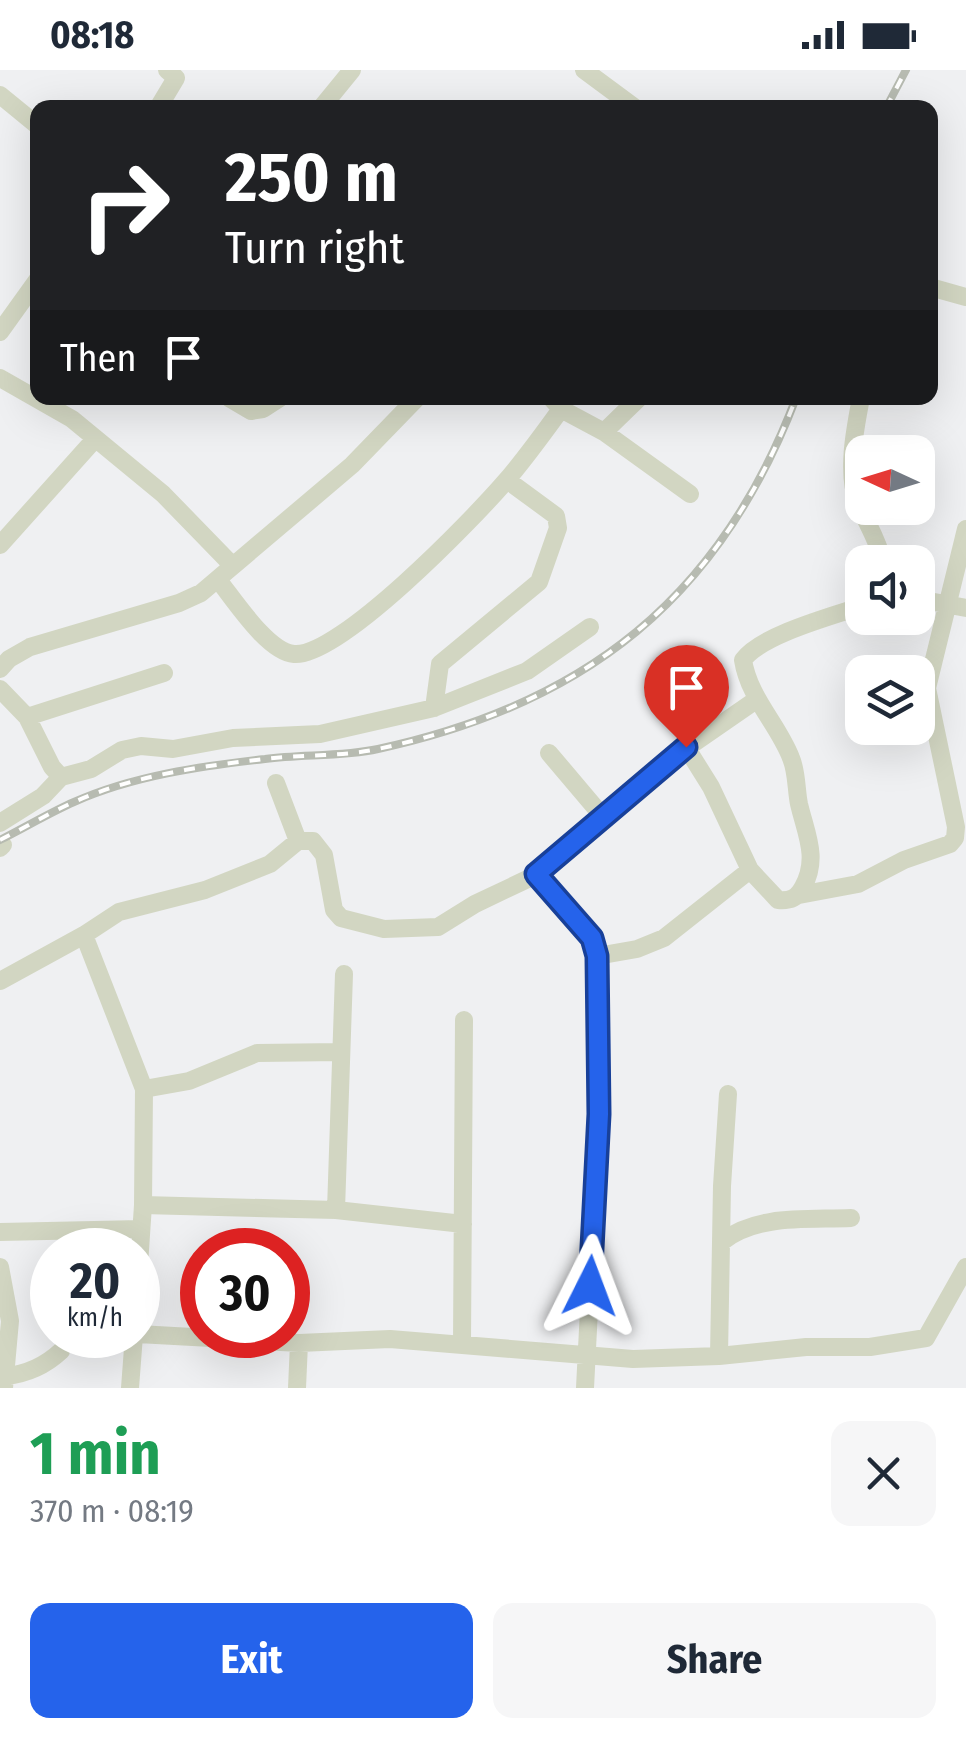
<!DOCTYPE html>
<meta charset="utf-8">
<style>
body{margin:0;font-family:"Fira Sans Condensed",sans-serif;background:#f6f6f7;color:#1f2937;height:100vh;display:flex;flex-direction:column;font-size:38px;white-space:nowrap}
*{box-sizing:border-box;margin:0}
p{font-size:32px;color:#747a83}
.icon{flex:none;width:55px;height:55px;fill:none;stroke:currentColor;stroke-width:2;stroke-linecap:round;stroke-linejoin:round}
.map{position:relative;height:1318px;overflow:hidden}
.details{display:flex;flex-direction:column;background:#fff;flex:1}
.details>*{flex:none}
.hud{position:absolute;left:30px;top:30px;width:908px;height:305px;border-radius:20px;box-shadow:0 10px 40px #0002;background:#202124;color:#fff;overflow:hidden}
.needle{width:65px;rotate:274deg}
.fabs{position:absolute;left:845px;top:365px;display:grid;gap:20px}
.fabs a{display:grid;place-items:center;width:90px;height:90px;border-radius:20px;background:#fff;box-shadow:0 10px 40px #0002;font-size:50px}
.speed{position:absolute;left:30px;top:1158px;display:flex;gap:20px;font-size:50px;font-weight:700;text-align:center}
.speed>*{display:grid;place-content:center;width:130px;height:130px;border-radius:50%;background:#fff;box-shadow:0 10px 40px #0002;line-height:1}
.speed small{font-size:25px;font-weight:400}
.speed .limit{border:15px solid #d22;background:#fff;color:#111}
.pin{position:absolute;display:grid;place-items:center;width:85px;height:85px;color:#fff;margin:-102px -42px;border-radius:50% 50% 50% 0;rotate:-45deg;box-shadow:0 0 10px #0007}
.pin .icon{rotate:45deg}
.me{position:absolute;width:110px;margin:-55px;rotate:3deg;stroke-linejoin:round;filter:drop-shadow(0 0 8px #0008)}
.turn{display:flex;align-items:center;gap:35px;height:210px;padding:0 30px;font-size:45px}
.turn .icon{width:130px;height:130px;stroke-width:2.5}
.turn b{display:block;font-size:70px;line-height:85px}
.then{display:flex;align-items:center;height:95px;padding:0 30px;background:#0003;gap:20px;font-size:38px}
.round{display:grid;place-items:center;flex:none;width:105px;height:105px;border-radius:20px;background:#f6f6f7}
.summary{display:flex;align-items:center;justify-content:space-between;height:170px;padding:0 30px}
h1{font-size:60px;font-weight:700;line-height:75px;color:#1e9e55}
.action{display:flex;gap:20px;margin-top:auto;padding:20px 30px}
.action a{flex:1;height:115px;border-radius:20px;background:#2563eb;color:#fff;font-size:40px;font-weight:700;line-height:115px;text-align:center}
.action a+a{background:#f6f6f7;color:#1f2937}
.status{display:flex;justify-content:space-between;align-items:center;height:70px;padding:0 50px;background:#fff;direction:ltr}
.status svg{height:28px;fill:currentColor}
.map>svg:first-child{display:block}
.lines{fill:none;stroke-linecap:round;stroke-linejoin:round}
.minor{stroke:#d2d6c2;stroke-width:18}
.rail-casing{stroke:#b7bbb1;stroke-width:8}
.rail{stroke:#fff;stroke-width:4;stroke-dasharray:11;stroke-linecap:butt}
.route-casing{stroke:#184099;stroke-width:25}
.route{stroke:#2563eb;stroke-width:18}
</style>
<div class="status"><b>08:18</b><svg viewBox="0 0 49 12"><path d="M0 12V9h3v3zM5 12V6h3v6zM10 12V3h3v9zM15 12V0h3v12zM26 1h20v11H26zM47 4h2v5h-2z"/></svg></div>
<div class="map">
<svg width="966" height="1318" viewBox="0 0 966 1318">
<rect width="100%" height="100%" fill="#eff0f2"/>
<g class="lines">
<path class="minor" d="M584,0l50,37
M0,25l38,31
M158,38l18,-30 -9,-8
M321,38l31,-38
M930,217l36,10
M0,262l38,-53
M0,308l72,41 91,75 69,71
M229,328l22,13 12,-2 17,-11
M551,328l10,11 43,23 35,-34
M861,328c-6,31 -15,75 -3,105 9,21 20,37 25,59
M604,362l86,62
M0,475l95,-106
M219,511c16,20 49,71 75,73 45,4 179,-135 211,-172 20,-23 38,-48 56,-73
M918,529l48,9
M0,599l9,-10 21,-12 149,-44 22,-10 151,-128 65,-67
M0,619l27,28 25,50 9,10 30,-8 31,-19 19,-4 32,3 60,-11 87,-4 114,-26 93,-37 63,-44
M434,638l6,-44 99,-82 19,-54 -2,-12 -49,-36
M27,647l137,-44
M686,677l25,40 39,83 28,30c13,1 19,-2 25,-13 16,-29 3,-53 -4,-83 -3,-15 -2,-32 -8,-46 -13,-34 -42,-60 -48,-98 18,-25 89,-44 119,-54
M549,683l55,65
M276,713l22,58
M0,753l43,-27 18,-19
M0,778l3,-3
M536,805l55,64 6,17 2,158 -14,274
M799,825l59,-11 46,-24 46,-16 5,-6 1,-11 -29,-139 39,-159
M84,865l60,154 -1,116 -5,75
M597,886l40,-7 27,-11 86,-68
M0,911l84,-46 35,-23 86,-22 65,-26 28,-23h15l11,14 10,55 7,8 43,11 54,-2 37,-23 61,-29 139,-119 81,-56
M144,1019l45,-8 68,-28 84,-1
M143,1135l193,5 127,14
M336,1140l8,-236
M0,1162l141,-3
M723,1171c35,-27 85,-21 128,-23
M0,1197l10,54 -6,67
M138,1264l161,9 91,-4 243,20 86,-3 87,-9h64l56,-9 40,-71
M462,1273l2,-323
M719,1286l3,-170 6,-92
M6,1306c20,-2 40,-11 55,-25
M130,1318l4,-53
M297,1318l2,-45"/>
<defs>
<path id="rail" d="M886,38l20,-38
M0,770c24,-12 49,-27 74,-38 58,-26 127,-36 191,-43 37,-5 76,-2 113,-10 208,-45 342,-151 418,-351"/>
</defs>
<use href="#rail" class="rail-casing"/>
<use href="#rail" class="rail"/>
</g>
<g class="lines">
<defs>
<path id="route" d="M590,1216l9,-172 -2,-158 -5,-18 -56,-64 150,-127"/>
</defs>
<use href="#route" class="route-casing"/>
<use href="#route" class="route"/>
</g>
</svg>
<div class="fabs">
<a><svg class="needle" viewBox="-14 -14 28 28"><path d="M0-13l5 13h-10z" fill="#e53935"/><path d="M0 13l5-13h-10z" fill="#747a83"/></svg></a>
<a><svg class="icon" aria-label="sound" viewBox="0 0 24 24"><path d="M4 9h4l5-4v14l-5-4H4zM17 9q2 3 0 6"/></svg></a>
<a><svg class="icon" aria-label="layers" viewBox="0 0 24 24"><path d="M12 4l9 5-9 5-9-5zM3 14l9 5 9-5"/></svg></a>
</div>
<div class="speed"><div>20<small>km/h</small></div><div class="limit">30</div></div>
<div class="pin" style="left:686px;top:677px;background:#d93025"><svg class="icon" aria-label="arrive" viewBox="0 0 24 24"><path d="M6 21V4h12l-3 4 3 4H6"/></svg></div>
<svg class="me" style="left:590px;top:1216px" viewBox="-20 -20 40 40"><path d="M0-17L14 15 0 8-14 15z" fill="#2563eb" stroke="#fff" stroke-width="4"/></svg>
<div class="hud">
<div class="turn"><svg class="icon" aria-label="right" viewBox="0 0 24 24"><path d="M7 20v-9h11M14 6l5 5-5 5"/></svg><div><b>250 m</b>Turn right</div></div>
<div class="then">Then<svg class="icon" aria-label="arrive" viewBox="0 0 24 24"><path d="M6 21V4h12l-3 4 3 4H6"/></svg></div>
</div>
</div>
<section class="details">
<div class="summary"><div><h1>1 min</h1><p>370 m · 08:19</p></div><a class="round"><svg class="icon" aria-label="close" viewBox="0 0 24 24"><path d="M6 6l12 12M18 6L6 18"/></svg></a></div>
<div class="action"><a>Exit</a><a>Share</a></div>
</section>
